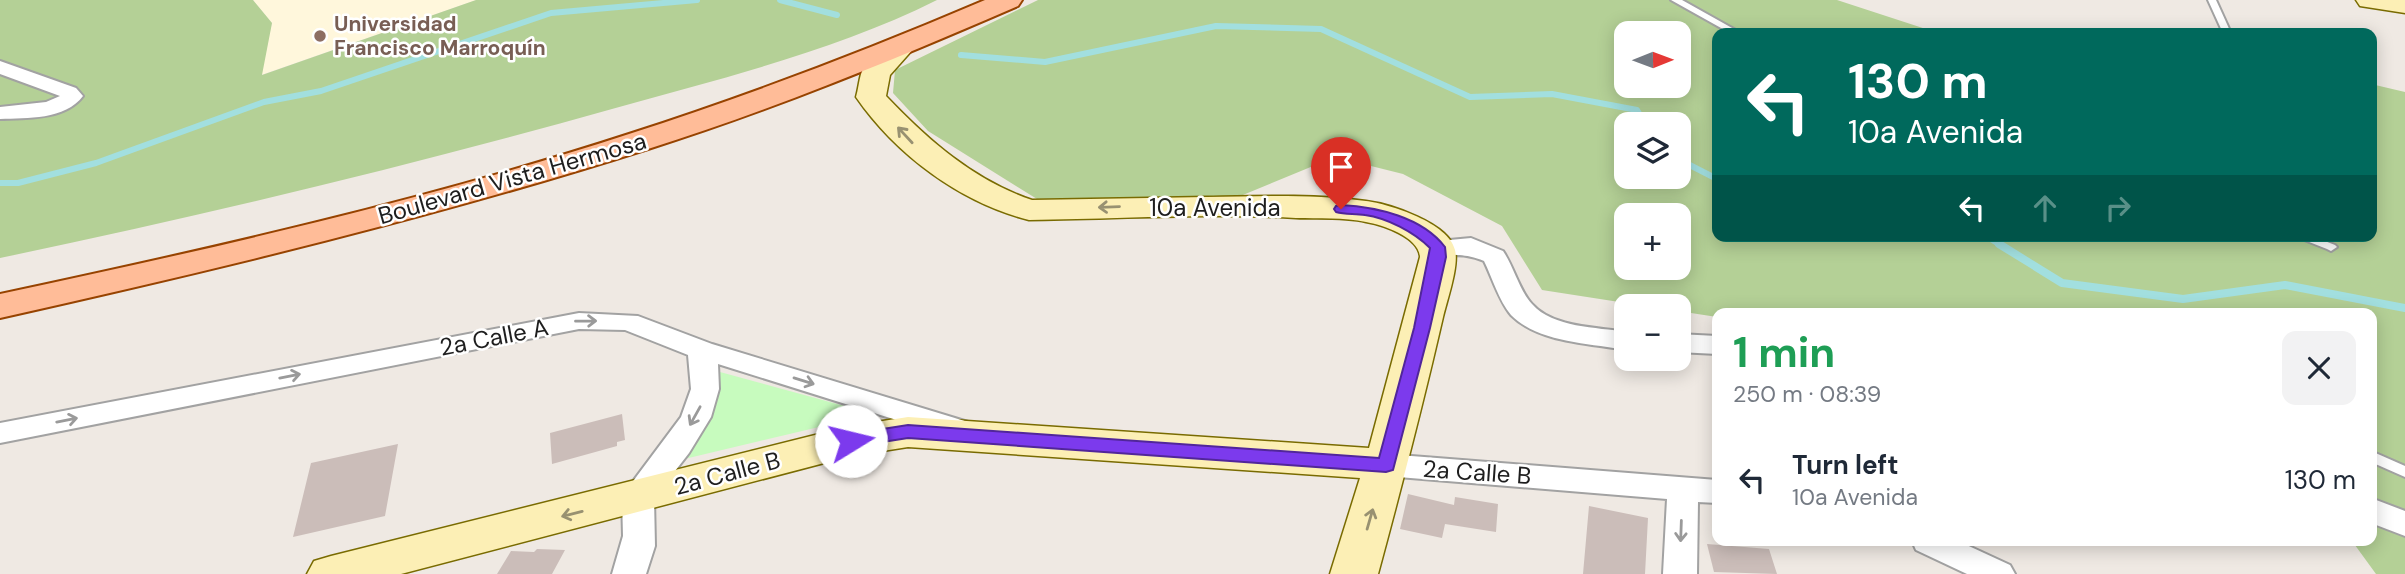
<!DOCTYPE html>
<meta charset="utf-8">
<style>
body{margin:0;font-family:"DM Sans",sans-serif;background:#f2f2f3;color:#1f2937;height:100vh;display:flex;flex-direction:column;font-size:26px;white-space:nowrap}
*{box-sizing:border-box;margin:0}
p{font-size:23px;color:#747a83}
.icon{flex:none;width:38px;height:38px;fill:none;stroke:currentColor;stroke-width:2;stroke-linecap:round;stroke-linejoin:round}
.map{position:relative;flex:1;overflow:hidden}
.sheet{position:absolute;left:1712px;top:308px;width:665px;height:238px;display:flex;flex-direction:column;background:#fff;border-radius:14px;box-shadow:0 4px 18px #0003}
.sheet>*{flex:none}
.hud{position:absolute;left:1712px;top:28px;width:665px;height:214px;border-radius:14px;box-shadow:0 4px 18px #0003;background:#00695c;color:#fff;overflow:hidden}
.needle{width:46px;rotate:89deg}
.tools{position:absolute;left:1614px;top:21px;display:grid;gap:14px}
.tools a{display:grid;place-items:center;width:77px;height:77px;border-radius:14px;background:#fff;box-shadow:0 4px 18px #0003;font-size:35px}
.pin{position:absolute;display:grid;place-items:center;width:60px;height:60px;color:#fff;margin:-72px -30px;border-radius:50% 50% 50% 0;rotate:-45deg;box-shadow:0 0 7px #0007}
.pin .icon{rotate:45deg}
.me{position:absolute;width:77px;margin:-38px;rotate:81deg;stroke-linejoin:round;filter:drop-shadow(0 0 5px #0008)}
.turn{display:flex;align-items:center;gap:24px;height:147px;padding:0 21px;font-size:32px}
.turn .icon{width:91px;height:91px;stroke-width:2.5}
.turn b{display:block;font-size:49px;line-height:60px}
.lanes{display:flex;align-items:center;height:66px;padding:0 21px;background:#0003;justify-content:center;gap:35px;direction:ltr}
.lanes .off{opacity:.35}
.round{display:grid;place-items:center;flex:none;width:74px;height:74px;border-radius:14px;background:#f2f2f3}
.headline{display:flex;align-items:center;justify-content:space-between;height:119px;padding:0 21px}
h1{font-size:42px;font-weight:700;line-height:52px;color:#1e9e55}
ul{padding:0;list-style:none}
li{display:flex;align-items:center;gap:21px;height:105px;padding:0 21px}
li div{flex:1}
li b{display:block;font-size:26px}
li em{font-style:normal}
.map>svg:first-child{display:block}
.education{fill:#fff7dc}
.forest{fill:#b4d096;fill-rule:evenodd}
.park{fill:#c7fbbe}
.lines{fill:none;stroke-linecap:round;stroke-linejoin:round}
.stream-far1{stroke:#a2dfdf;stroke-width:6}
.stream{stroke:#a2dfdf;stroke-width:8}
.building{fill:#cbbdb9}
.lane-casing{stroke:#a2a2a2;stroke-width:4}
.street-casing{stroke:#a2a2a2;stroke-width:4}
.secondary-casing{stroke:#796b01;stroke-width:3}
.primary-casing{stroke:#974300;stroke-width:4}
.lane{fill:#fff;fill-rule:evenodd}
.street{fill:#fff;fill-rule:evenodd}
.secondary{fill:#fcefb5;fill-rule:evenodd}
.primary{fill:#ffbc98;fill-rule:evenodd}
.oneway{stroke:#989171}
.oneway2{stroke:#9a9a9a}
.route{fill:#7c3aed;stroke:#51269a;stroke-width:2}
.education-dot{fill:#8d6e63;stroke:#fff;stroke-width:2.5}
.labels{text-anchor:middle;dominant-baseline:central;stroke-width:5;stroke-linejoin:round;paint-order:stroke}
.far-education-label{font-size:21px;font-weight:bold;fill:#785e54;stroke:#fff;text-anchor:start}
.street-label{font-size:24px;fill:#1e1e1e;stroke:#fff}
</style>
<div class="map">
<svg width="2405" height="574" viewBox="0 0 2405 574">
<rect width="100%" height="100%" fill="#efe9e3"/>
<path class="education" d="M253,0h223l-215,75 11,-52z"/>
<path class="forest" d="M0,0h253l19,23 -10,52 214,-75h461c-102,51 -215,78 -325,109 -203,57 -406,106 -612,149z
M1038,0h799l98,32 191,-2 13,3h-422v203h654v-152l34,8v482h-29l-24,-33h19v-228h-654v4l-39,-6v-5h-33l-103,-16 -40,-64 -99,-52 -68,-17 -97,40 -201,2 -109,-68 -35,-38 2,-23zM1626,33h52v53h-52zM1626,124h52v53h-52zM1626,215h52v53h-52z"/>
<path class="park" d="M720,372l154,42 -198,47 32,-50z"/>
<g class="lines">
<path class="stream-far1" d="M780,0l57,15
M961,55l84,7 171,-36 105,3 149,68 82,-3 85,16 8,14
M1678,159l39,20
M0,183h18l78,-20 168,-61 57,-11 230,-78 146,-13
M1986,236l16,10"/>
<path class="stream" d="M1999,244l63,39 121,16 102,-14 120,23"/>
</g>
<path class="building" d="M622,414l3,26 -8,2v4l-65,18 -2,-31z
M398,444l-13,72 -92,21 18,-74z
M1408,494l46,11 1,-8 43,7 -2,28 -51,-8 -3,14 -42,-9z
M1589,506l59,12 -3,56h-62z
M1707,544l62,5 8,25 -63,-2z
M537,549l28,1 -13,24h-55l14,-23 23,1z"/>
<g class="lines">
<defs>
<path id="lane" d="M1671,0h11l59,33h-11z
M2208,0h8l15,33h-8z
M2294,236h18l23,9 2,2 -6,4 -4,-2z
M2371,451l34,15v11l-34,-15z"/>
<path id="street" d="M0,61l76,27 7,8c-18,24 -56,22 -83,23v-12l46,-5 14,-6 -60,-22z
M1471,238l32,13c11,16 16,39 29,53 21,24 65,23 94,28v18c-37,-7 -87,-7 -115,-35 -12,-14 -19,-38 -27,-54 -23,-10 -35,-3 -56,-9l-4,-5 4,-5z
M579,313l59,3 74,28 256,78 4,7 -4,7 -11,3 -239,-75 1,25 -8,28 -22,36 -35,45 1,48 -9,28h-34l11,-38 -1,-40 59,-79 10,-28 -3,-34 -63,-25 -46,-1 -579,114v-20z
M1678,334l39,2v18l-39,-2z
M1386,454l331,26v23l-19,-1 -1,72h-34l4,-75 -281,-23 -11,-3 -4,-8 4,-8z
M2371,498l34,13v25l-34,-13z
M1912,541h46l52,24 5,9h-48l-51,-24z"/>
<path id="secondary" d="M2356,0h49v13l-45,-7z
M900,40l10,2 4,6 -24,27 -4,21c42,44 87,84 146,104 58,-1 116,-2 175,-3 52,-1 107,-3 159,4 24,3 83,22 89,49 4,16 -8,50 -12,67 -20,87 -42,172 -65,257h-48l30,-96 -452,-31 -57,9 -450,118h-94l7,-13 17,-5 520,-130 57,-9 461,31 51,-191c-1,-20 -37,-32 -54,-35 -22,-5 -48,-3 -70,-4 -88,-5 -178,1 -267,2 -68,-17 -133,-65 -173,-123 2,-7 3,-16 5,-23 6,-14 25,-31 39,-34z"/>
<path id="primary" d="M985,0h37l-4,6c-122,53 -244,103 -370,143 -213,68 -430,120 -648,169v-24c211,-45 423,-93 629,-160 121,-39 239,-84 356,-134z"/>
</defs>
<use href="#lane" class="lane-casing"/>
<use href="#street" class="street-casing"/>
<use href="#secondary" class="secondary-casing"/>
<use href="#primary" class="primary-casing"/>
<use href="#lane" class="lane"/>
<use href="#street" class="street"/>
<use href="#secondary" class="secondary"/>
<use href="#primary" class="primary"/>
</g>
<defs><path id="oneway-shaft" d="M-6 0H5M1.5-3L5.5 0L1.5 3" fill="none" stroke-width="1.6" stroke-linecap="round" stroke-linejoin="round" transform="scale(1.75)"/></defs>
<g class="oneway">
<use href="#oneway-shaft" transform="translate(905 135) rotate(-133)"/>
<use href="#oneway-shaft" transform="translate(1109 207) rotate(178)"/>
<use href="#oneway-shaft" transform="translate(572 514) rotate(166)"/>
<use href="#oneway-shaft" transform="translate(1370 519) rotate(-74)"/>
</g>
<g class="oneway2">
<use href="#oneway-shaft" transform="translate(586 321) rotate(-1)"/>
<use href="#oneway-shaft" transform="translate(290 376) rotate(-11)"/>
<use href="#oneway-shaft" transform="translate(804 381) rotate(17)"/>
<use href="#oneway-shaft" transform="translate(695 416) rotate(119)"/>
<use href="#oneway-shaft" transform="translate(67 420) rotate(-11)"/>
<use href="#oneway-shaft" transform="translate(1681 531) rotate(92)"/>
</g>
<path class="route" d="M1341,205c36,2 81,12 104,42l1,10 -16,71 -37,142 -7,2 -478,-34 -57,9 -6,-2 -3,-4 3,-5 6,-2 57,-9 471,33 35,-130 16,-80c-16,-16 -43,-30 -65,-33 -10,-2 -19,0 -29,-3l-2,-3 2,-3z"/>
<circle class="education-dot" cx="320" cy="36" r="7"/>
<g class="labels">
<g class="far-education-label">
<text x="334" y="24">Universidad<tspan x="334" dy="24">Francisco Marroquín</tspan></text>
</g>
<g class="street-label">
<text transform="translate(512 178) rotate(-16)">Boulevard Vista Hermosa</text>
<text x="1215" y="207">10a Avenida</text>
<text transform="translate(494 337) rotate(-11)">2a Calle A</text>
<text transform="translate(1477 472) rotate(4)">2a Calle B</text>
<text transform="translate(727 473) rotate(-15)">2a Calle B</text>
</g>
</g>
</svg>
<div class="tools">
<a><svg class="needle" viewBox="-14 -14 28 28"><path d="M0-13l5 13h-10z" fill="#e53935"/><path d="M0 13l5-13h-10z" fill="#747a83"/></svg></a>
<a><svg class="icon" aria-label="layers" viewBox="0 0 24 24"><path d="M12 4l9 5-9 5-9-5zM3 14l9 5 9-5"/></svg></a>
<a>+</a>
<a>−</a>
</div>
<div class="pin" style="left:1341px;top:209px;background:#d93025"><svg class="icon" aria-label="arrive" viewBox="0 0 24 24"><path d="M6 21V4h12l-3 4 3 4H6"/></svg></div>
<svg class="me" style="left:851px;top:441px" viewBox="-20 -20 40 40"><circle r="19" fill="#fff"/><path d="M0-13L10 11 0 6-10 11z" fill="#7c3aed"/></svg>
<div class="hud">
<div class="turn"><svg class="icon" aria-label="left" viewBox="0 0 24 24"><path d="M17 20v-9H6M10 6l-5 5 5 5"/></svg><div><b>130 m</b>10a Avenida</div></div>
<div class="lanes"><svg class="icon" aria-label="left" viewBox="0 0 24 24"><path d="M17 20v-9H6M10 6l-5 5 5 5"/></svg><svg class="icon off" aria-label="ahead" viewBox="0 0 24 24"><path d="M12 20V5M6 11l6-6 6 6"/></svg><svg class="icon off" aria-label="right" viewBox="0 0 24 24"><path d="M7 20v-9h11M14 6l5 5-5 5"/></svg></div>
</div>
<section class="sheet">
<div class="headline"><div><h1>1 min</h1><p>250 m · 08:39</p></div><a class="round"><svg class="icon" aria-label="close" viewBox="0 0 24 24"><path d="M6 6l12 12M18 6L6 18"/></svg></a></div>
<ul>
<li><svg class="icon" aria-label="left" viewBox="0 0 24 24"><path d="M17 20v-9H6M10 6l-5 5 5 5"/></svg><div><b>Turn left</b><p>10a Avenida</p></div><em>130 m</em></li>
</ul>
</section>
</div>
